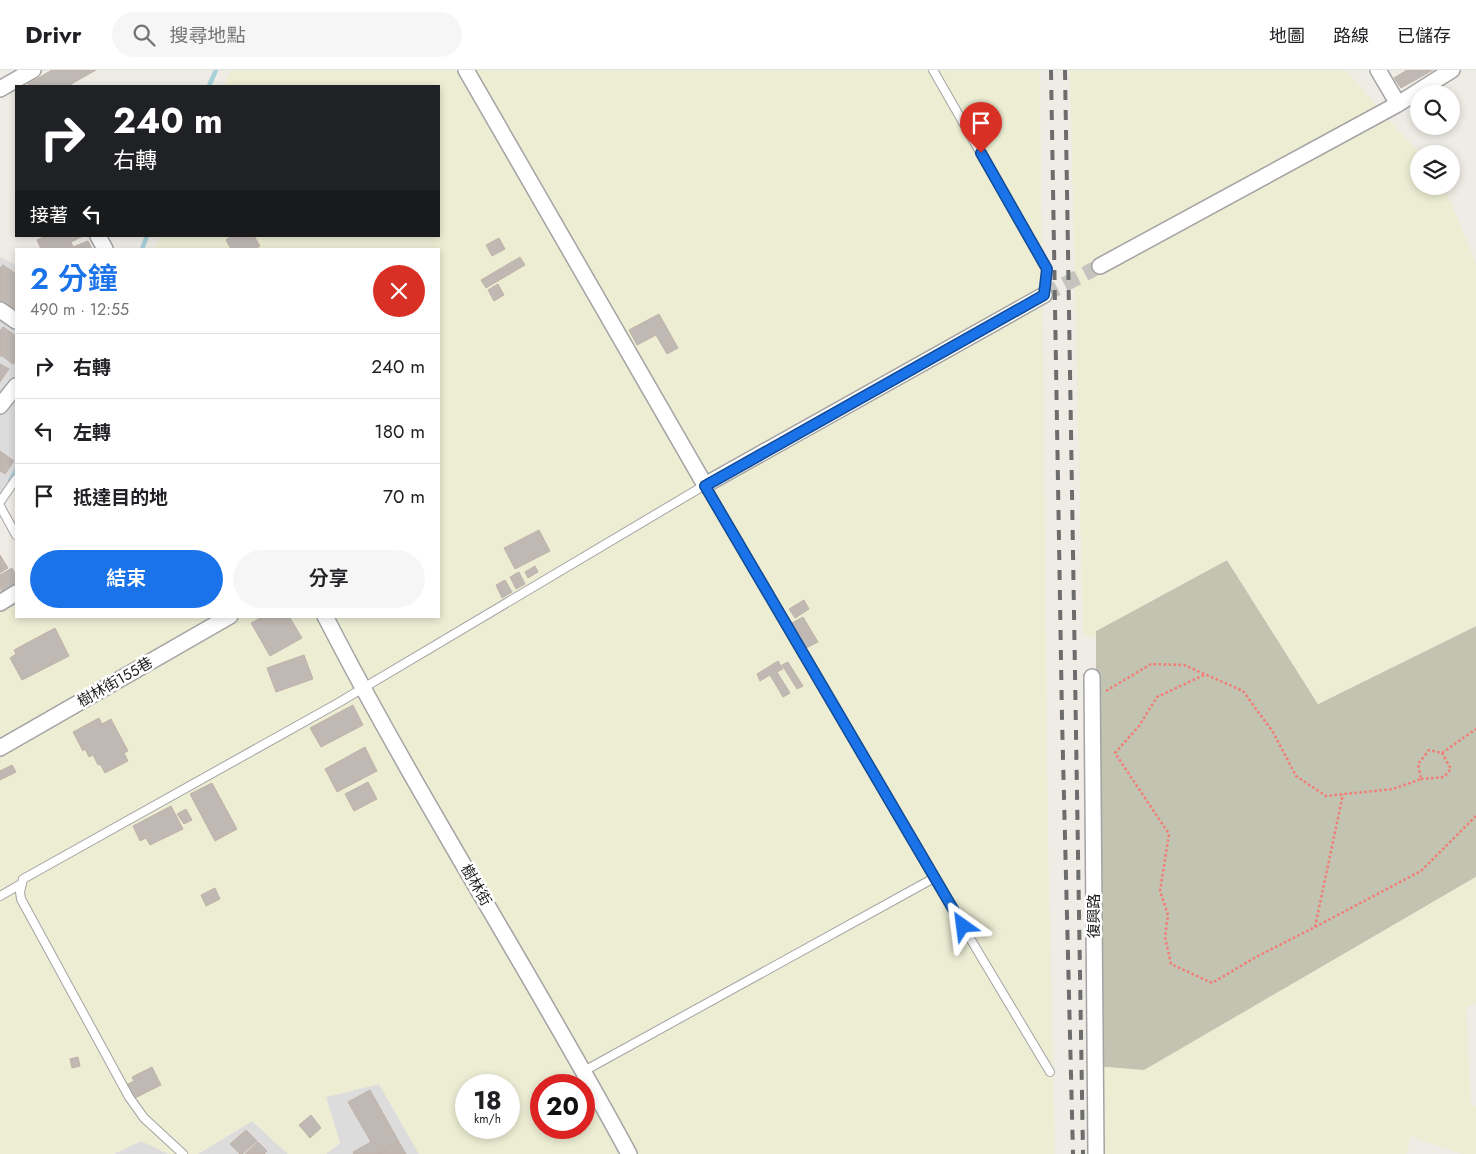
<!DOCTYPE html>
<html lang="zh-TW">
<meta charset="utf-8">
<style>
body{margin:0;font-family:Jost,"Noto Sans TC",sans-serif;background:#f6f6f6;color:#202124;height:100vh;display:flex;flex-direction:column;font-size:19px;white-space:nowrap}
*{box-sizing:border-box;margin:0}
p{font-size:16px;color:#757577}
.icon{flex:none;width:28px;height:28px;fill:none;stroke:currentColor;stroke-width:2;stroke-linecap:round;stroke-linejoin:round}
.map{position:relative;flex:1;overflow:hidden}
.drawer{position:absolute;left:15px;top:178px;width:425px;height:370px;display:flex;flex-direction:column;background:#fff;border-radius:0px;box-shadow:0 2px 8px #0003}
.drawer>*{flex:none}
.top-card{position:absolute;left:15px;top:15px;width:425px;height:152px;border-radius:0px;box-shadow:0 2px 8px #0003;background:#202124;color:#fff;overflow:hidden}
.controls{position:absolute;left:1410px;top:15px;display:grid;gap:10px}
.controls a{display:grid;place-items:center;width:50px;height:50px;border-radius:50%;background:#fff;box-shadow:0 2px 8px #0003;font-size:25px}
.speed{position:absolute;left:455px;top:1004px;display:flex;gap:10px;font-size:25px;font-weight:700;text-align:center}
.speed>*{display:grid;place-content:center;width:65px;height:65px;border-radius:50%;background:#fff;box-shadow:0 2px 8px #0003;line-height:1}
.speed small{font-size:12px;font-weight:400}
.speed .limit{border:8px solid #d22;background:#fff;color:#111}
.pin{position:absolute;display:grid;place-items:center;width:42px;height:42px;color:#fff;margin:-51px -21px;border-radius:50% 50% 50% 0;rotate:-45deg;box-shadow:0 0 5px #0007}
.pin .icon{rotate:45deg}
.me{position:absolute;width:55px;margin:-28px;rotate:329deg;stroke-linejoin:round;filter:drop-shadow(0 0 4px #0008)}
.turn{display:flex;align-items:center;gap:18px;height:105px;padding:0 15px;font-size:22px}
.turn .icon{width:65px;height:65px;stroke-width:2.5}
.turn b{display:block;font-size:35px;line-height:42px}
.then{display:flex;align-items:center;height:48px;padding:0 15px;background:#0003;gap:10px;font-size:19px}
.round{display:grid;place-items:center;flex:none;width:52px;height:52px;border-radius:26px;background:#f6f6f6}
.overview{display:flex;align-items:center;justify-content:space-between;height:85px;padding:0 15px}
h1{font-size:30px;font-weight:600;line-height:38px;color:#1a73e8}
.action{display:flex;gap:10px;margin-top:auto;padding:10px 15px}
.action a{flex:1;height:58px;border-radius:30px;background:#1a73e8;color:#fff;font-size:20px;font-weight:600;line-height:58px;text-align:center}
.action a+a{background:#f6f6f6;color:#202124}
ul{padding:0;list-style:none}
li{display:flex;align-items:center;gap:15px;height:65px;padding:0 15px;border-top:1px solid #e0e0e0}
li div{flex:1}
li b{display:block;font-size:19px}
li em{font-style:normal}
header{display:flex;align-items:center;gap:30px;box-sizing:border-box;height:70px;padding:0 25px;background:#fff;border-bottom:1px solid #e0e0e0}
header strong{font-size:24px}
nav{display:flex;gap:28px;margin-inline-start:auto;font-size:18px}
.search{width:350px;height:45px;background:#f6f6f6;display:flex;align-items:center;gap:12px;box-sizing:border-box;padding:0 18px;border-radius:28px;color:#757577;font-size:19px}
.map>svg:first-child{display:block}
.residential{fill:#dddcdc}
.construction{fill:#c3c3b2}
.farmland{fill:#ecedd3;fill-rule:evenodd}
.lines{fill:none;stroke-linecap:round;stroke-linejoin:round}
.stream{stroke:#a9d1da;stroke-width:4.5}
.building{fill:#c0b8b3;stroke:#c0b2a9}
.minor-tunnel{stroke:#c5c3be;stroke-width:15;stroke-dasharray:15 8;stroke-linecap:butt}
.service-casing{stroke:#a3a3a3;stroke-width:10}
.minor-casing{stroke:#a3a3a3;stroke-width:18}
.path{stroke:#f17d75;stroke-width:2.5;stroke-dasharray:2.5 2.5;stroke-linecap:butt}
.service{stroke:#fff;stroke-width:8}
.minor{stroke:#fff;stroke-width:15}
.rail{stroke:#6d6d6d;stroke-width:4;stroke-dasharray:10 10;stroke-linecap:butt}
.route-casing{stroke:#114b97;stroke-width:12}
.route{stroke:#1a73e8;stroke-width:9}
.labels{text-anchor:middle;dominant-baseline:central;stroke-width:5;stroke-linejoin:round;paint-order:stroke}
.street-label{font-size:15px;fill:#1f1f1f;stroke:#fff}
</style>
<header>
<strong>Drivr</strong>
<div class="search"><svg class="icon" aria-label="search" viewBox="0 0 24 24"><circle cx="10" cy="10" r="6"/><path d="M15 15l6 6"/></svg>搜尋地點</div>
<nav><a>地圖</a><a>路線</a><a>已儲存</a></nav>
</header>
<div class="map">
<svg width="1476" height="1084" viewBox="0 0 1476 1084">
<rect width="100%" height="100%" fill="#efece6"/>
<path class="residential" d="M0,187l16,8v203l-16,26z
M379,1014l40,70h-93l14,-11 -14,-46z
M252,1051l36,33h-90z
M141,1071l28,13h-55z"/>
<path class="construction" d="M1227,490l91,144 158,-78v251l-332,194 -49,-5 1,-435z"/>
<path class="farmland" d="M231,0h809l8,771 7,313h-636l-40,-70 -53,13 14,46 -14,11h-38l-36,-33 -54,33h-29l-28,-13 -27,13h-114v-541l16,-10v13h423v-367h-284l5,-13h279v-150h-215zM466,1015h43v43h-43zM541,1015h43v43h-43z
M1070,0h275l75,84 -1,32h25l32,77v363l-158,78 -91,-144 -131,71v6l-13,-1z
M1476,807v126l-10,4 5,99h5v48h-14l-52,-18 -3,18h-315l3,-88 49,4z"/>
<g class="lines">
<path class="stream" d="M209,16l7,-16
M142,179l5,-13
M10,411l6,-10"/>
</g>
<path class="building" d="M52,0h44l-28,16h-39l-1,-2z
M1407,0h26l-32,18 -7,-10z
M46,166h37l-12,6 2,5 15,-6 4,8h-51l-4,-9z
M231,166h23l6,10 -5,3h-24l-5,-9z
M499,168l6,11 -13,7 -6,-11z
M520,187l5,8 -39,23 -5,-8z
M3,195l13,9v38l-16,-12v-32z
M498,214l6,11 -10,6 -6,-11z
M659,244l19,34 -11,6 -11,-19 -19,10 -8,-15z
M3,257l13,9v24l-3,4 -12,-9 -1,2v-26z
M0,294l9,5 -9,13z
M0,381l14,10 -9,13 -5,-3z
M539,460l11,21 -35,18 -11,-21z
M0,485l8,13 -8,5z
M535,496l3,6 -10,6 -3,-6z
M12,498l4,7v9l-15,8 -1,-17z
M519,502l6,12 -9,5 -6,-12z
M505,510l7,12 -10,6 -6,-13z
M804,530l5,9 -14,9 -6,-9z
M264,546h25l13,22 -32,18 -19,-33z
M803,547l15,25 -14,7 -14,-25z
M55,558l14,28 -47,24 -12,-22 6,-4 -2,-4z
M304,585l9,24 -37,13 -9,-24z
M778,591l5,8 -6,3 13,21 -7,4 -13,-22 -10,6 -3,-7z
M788,592l15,24 -6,3 -15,-24z
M353,635l10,20 -42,22 -11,-19z
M99,648l3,6 9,-5 17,32 -4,2 4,8 -23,12 -5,-9 -2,1 -5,-10 -4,2 -4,-8 -2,2 -10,-19z
M365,677l12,24 -40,21 -12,-23z
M12,695l4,7 -16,8v-9z
M368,712l9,17 -23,12 -9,-17z
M212,713l25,46 -22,12 -25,-47z
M171,736l12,23 -33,16 -4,-7 -6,3 -7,-15z
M186,739l6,11 -8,4 -7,-10z
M215,818l5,11 -14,7 -5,-11z
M78,987l2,9 -8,2 -2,-9z
M152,997l9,18 -28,14 -7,-14 8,-4 -2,-4z
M370,1020l29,52 -21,12h-24l-1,-2 18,-10 -23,-40z
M311,1045l10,13 -11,10 -11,-13z
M246,1060l11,11 -15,13h-2l-10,-10z
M258,1072l9,9 -3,3h-19z
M399,1072l7,12h-28z"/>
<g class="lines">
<path class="minor-tunnel" d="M1044,225l56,-29"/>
<defs>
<path id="service" d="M933,0l114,199 -3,26
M0,432l16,-23
M0,436l16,29
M934,808l116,194
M0,826l21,-12
M183,1084l-39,-36 -15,-21 -108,-198 -1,-7 3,-13 315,-176 367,-218 229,393 -350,193"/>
<path id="minor" d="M466,0l239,415 339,-190
M1378,0l20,34
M0,19l33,-19
M98,166l7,13
M1100,196l298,-162 54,-34
M0,240l16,11
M0,336l16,-20
M0,533l16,-10
M325,546c94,183 206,356 304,538
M1092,607l4,477
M0,678l230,-132"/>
</defs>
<use href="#service" class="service-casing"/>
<use href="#minor" class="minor-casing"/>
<path class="path" d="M1204,605l-47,22 -18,29 -24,27 54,81 -9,57 8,24 -3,22 6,27 41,19 44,-26 59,-30 28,-133
M1106,621l45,-27 33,1 59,26 30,41 23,44 30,20 67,-7 28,-10 -3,-15 11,-14 13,3 34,-24
M1421,709l23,-2 7,-8 -9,-16
M1315,857l106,-56 55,-55"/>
<use href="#service" class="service"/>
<use href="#minor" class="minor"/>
<path class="rail" d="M1051,0l11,648 11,436
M1065,0l18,1084"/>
</g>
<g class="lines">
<defs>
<path id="route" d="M963,856l-258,-440 339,-191 3,-26 -66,-116"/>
</defs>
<use href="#route" class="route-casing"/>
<use href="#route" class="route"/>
</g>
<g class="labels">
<g class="street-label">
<text transform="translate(115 612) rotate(-30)">樹林街155巷</text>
<text transform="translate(476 815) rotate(60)">樹林街</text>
<text transform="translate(1094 846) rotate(-90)">復興路</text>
</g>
</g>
</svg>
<div class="controls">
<a><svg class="icon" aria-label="search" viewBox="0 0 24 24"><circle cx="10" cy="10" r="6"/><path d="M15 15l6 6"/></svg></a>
<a><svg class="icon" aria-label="layers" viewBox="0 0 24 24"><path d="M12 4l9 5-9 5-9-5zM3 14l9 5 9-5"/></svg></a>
</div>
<div class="speed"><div>18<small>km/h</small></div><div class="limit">20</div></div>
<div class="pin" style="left:981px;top:83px;background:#d93025"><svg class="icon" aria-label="arrive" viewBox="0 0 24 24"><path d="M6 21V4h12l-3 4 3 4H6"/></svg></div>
<svg class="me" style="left:963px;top:856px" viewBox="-20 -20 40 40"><path d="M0-17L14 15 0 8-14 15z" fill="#1a73e8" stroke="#fff" stroke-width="4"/></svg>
<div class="top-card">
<div class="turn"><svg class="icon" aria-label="right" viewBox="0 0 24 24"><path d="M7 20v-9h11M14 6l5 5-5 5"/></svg><div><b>240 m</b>右轉</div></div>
<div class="then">接著<svg class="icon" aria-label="left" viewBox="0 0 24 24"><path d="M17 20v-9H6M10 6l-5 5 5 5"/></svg></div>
</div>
<section class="drawer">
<div class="overview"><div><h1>2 分鐘</h1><p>490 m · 12:55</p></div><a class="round" style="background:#d93025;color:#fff"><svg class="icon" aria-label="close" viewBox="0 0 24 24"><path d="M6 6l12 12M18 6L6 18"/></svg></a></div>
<ul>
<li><svg class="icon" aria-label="right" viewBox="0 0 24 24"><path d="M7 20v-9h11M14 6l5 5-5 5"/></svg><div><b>右轉</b></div><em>240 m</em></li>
<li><svg class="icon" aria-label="left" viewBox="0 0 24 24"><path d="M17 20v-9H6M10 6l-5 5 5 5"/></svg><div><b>左轉</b></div><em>180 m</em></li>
<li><svg class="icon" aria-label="arrive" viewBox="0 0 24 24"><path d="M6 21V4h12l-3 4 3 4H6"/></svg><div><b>抵達目的地</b></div><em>70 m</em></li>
</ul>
<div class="action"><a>結束</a><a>分享</a></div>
</section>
</div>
